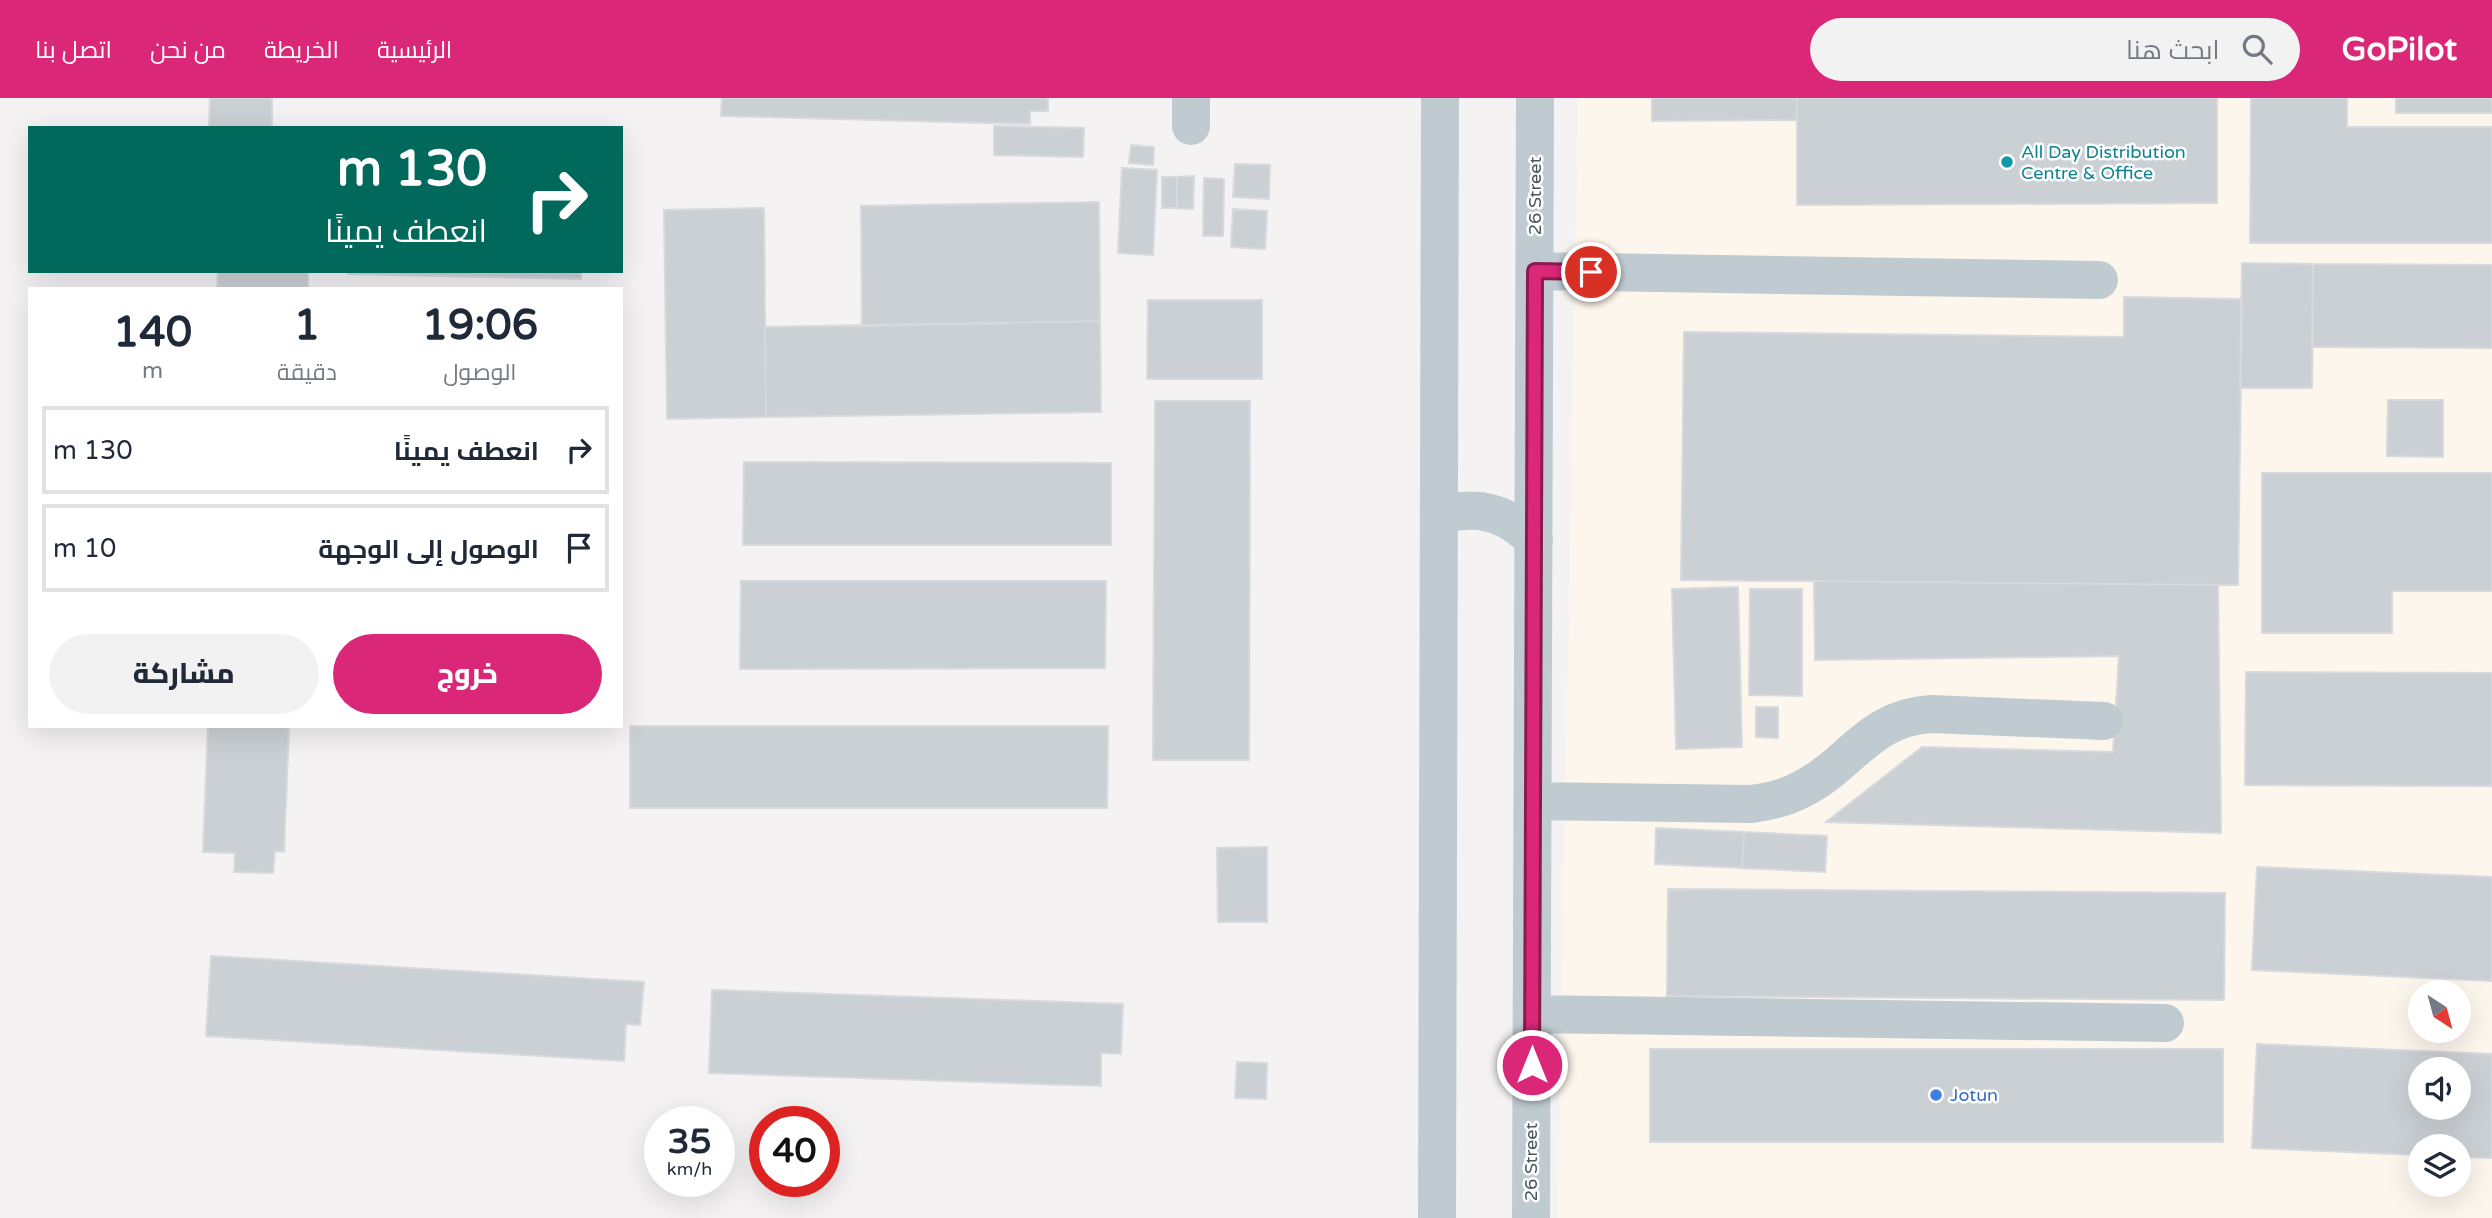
<!DOCTYPE html>
<html lang="ar">
<meta charset="utf-8">
<style>
body{margin:0;font-family:"Varela Round",Cairo,sans-serif;background:#f2f2f3;color:#1f2937;direction:rtl;height:100vh;display:flex;flex-direction:column;font-size:26px;white-space:nowrap}
*{box-sizing:border-box;margin:0}
p{font-size:23px;color:#747a83}
.icon{flex:none;width:38px;height:38px;fill:none;stroke:currentColor;stroke-width:2;stroke-linecap:round;stroke-linejoin:round}
.map{position:relative;flex:1;overflow:hidden;direction:ltr}
.side{position:absolute;left:28px;top:189px;width:595px;height:441px;display:flex;flex-direction:column;background:#fff;border-radius:0px;box-shadow:0 7px 28px #0002;direction:rtl}
.side>*{flex:none}
.hud{position:absolute;left:28px;top:28px;width:595px;height:147px;border-radius:0px;box-shadow:0 7px 28px #0002;direction:rtl;background:#00695c;color:#fff;overflow:hidden}
.needle{width:46px;rotate:144deg}
.buttons{position:absolute;left:2408px;top:882px;display:grid;gap:14px}
.buttons a{display:grid;place-items:center;width:63px;height:63px;border-radius:50%;background:#fff;box-shadow:0 7px 28px #0002;font-size:35px}
.speed{position:absolute;left:644px;top:1008px;display:flex;gap:14px;font-size:35px;font-weight:700;text-align:center}
.speed>*{display:grid;place-content:center;width:91px;height:91px;border-radius:50%;background:#fff;box-shadow:0 7px 28px #0002;line-height:1}
.speed small{font-size:18px;font-weight:400}
.speed .limit{border:10px solid #d22;background:#fff;color:#111}
.pin{position:absolute;display:grid;place-items:center;width:60px;height:60px;color:#fff;margin:-30px;border:4px solid #fff;border-radius:50%;box-shadow:0 2px 7px #0007}
.me{position:absolute;width:77px;margin:-38px;rotate:0deg;stroke-linejoin:round;filter:drop-shadow(0 0 5px #0008)}
.turn{display:flex;align-items:center;gap:24px;height:147px;padding:0 21px;font-size:32px}
.turn .icon{width:91px;height:91px;stroke-width:2.5}
.turn b{display:block;font-size:49px;line-height:60px}
.eta{display:flex;justify-content:space-evenly;align-items:center;height:119px;text-align:center}
.eta b{font-size:42px;font-weight:800;line-height:49px}
.cta{display:flex;gap:14px;margin-top:auto;padding:14px 21px}
.cta a{flex:1;height:80px;border-radius:42px;background:#db2777;color:#fff;font-size:28px;font-weight:800;line-height:80px;text-align:center}
.cta a+a{background:#f2f2f3;color:#1f2937}
ul{padding:0;list-style:none}
li{display:flex;align-items:center;gap:21px;height:88px;margin:0 14px 10px;padding:0 7px;border:4px solid #e0e1e3;border-radius:0px}
li div{flex:1}
li b{display:block;font-size:26px}
li em{font-style:normal}
header{display:flex;align-items:center;gap:42px;box-sizing:border-box;height:98px;padding:0 35px;background:#db2777;color:#fff}
header strong{font-size:33px}
nav{display:flex;gap:38px;margin-inline-start:auto;font-size:24px}
.search{width:490px;height:63px;background:#f2f2f3;display:flex;align-items:center;gap:18px;box-sizing:border-box;padding:0 24px;border-radius:38px;color:#747a83;font-size:26px}
.map>svg:first-child{display:block}
.commercial{fill:#fdf6ed;fill-rule:evenodd}
.building{fill:#cbd0d4;stroke:#d6d9dd;stroke-width:2;fill-rule:evenodd}
.lines{fill:none;stroke-linecap:round;stroke-linejoin:round}
.minor{stroke:#bfcbd0;stroke-width:38}
.route-casing{stroke:#8e194d;stroke-width:18}
.route{stroke:#db2777;stroke-width:12}
.culture-dot{fill:#0f9aa8;stroke:#fff;stroke-width:2.5}
.shop-dot{fill:#3f7fe0;stroke:#fff;stroke-width:2.5}
.labels{text-anchor:middle;dominant-baseline:central;stroke-width:5;stroke-linejoin:round;paint-order:stroke}
.culture-label{font-size:18px;fill:#0d838f;stroke:#fff;text-anchor:start}
.street-label{font-size:18px;fill:#49585f;stroke:#fff}
.shop-label{font-size:18px;fill:#366cbe;stroke:#fff;text-anchor:start}
</style>
<header>
<strong>GoPilot</strong>
<div class="search"><svg class="icon" aria-label="search" viewBox="0 0 24 24"><circle cx="10" cy="10" r="6"/><path d="M15 15l6 6"/></svg>ابحث هنا</div>
<nav><a>الرئيسية</a><a>الخريطة</a><a>من نحن</a><a>اتصل بنا</a></nav>
</header>
<div class="map">
<svg width="2492" height="1120" viewBox="0 0 2492 1120">
<rect width="100%" height="100%" fill="#f4f2f2"/>
<path class="commercial" d="M1578,0h914v1120h-934zM2420,894h39v39h-39zM2420,971h39v39h-39zM2420,1048h39v39h-39z"/>
<path class="building" d="M210,0h62v30h-63z
M722,0h326v13h-18v13l-309,-8z
M1652,0h145v22l-145,1z
M1797,0h420v105l-420,2z
M2251,0h96v29h145v116h-242z
M2396,0h96v15h-96z
M994,28l90,2 -1,29 -89,-2z
M1131,47l23,2 -1,18 -24,-2z
M1235,66l35,1 -1,34 -36,-2z
M1122,70l35,2 -4,85 -35,-2z
M1194,78l-1,33 -16,-1v-31z
M1162,79h15v31h-15z
M1204,80l20,1 -1,57h-20z
M1099,104l1,119 -238,5 -1,-120z
M764,110l2,209 -99,2 -3,-209z
M1233,111l34,2 -2,38 -34,-2z
M2242,165l71,1 -1,124h-72z
M2313,166l179,1v83l-180,-1z
M218,173h90v18h-91z
M348,173h233v8l-233,-5z
M2124,199l118,2 -4,286 -557,-5 3,-248 440,5z
M1148,202h114v79h-115z
M1100,223l1,91 -335,5 -1,-90z
M2388,302h55v57l-56,-1z
M1155,303h95l-1,359h-96z
M744,364l367,1v82h-368z
M2262,375h230v118h-100v42h-130z
M741,483h365l-1,87 -365,1z
M1814,483l404,4 3,248 -395,-11 96,-75 191,5 6,-96 -304,4z
M1738,489l4,160 -66,2 -4,-160z
M1750,491h52v107l-53,-1z
M2246,574l246,1v113l-247,-1z
M1756,609h22v31l-22,-1z
M208,628h81l-5,126 -9,-1 -2,22 -39,-1 1,-19 -32,-1z
M630,628h478l-1,82h-477z
M1656,730l88,4 -2,36 -87,-4z
M1744,734l83,4 -2,36 -83,-4z
M1267,749v75h-49l-1,-74z
M2257,769l235,10v104l-240,-11z
M1668,791l557,4 -1,107 -557,-4z
M211,858l433,26 -4,43 -14,-1 -2,37 -418,-25z
M712,892l411,14 -2,50 -20,-1v33l-392,-13z
M2257,946l235,10v104l-33,-1v-11h-39v9l-168,-7zM2420,971h39v39h-39z
M1650,951h573v93h-573z
M1237,964l30,1 -1,36 -31,-1z"/>
<g class="lines">
<path class="minor" d="M1191,0v28
M1535,173l564,9
M1439,418c37,-12 69,-4 95,25
M1533,703l217,3c18,-2 36,-6 52,-15 50,-25 66,-71 129,-75l173,7
M1532,916l633,9
M1437,1120l3,-1120
M1531,1120l4,-1120"/>
</g>
<g class="lines">
<defs>
<path id="route" d="M1532,967l3,-794 56,1"/>
</defs>
<use href="#route" class="route-casing"/>
<use href="#route" class="route"/>
</g>
<circle class="culture-dot" cx="2007" cy="64" r="7"/>
<circle class="shop-dot" cx="1936" cy="997" r="7"/>
<g class="labels">
<g class="culture-label">
<text x="2021" y="54">All Day Distribution<tspan x="2021" dy="21">Centre &amp; Office</tspan></text>
</g>
<g class="street-label">
<text transform="translate(1535 98) rotate(-90)">26 Street</text>
<text transform="translate(1531 1064) rotate(-90)">26 Street</text>
</g>
<g class="shop-label">
<text x="1950" y="997">Jotun</text>
</g>
</g>
</svg>
<div class="buttons">
<a><svg class="needle" viewBox="-14 -14 28 28"><path d="M0-13l5 13h-10z" fill="#e53935"/><path d="M0 13l5-13h-10z" fill="#747a83"/></svg></a>
<a><svg class="icon" aria-label="sound" viewBox="0 0 24 24"><path d="M4 9h4l5-4v14l-5-4H4zM17 9q2 3 0 6"/></svg></a>
<a><svg class="icon" aria-label="layers" viewBox="0 0 24 24"><path d="M12 4l9 5-9 5-9-5zM3 14l9 5 9-5"/></svg></a>
</div>
<div class="speed"><div>35<small>km/h</small></div><div class="limit">40</div></div>
<div class="pin" style="left:1591px;top:174px;background:#d93025"><svg class="icon" aria-label="arrive" viewBox="0 0 24 24"><path d="M6 21V4h12l-3 4 3 4H6"/></svg></div>
<svg class="me" style="left:1532px;top:967px" viewBox="-20 -20 40 40"><circle r="17" fill="#db2777" stroke="#fff" stroke-width="3"/><path d="M0-11L8 9 0 5-8 9z" fill="#fff"/></svg>
<div class="hud">
<div class="turn"><svg class="icon" aria-label="right" viewBox="0 0 24 24"><path d="M7 20v-9h11M14 6l5 5-5 5"/></svg><div><b>130 m</b>انعطف يمينًا</div></div>
</div>
<section class="side">
<div class="eta">
<div><b>19:06</b><p>الوصول</p></div>
<div><b>1</b><p>دقيقة</p></div>
<div><b>140</b><p>m</p></div>
</div>
<ul>
<li><svg class="icon" aria-label="right" viewBox="0 0 24 24"><path d="M7 20v-9h11M14 6l5 5-5 5"/></svg><div><b>انعطف يمينًا</b></div><em>130 m</em></li>
<li><svg class="icon" aria-label="arrive" viewBox="0 0 24 24"><path d="M6 21V4h12l-3 4 3 4H6"/></svg><div><b>الوصول إلى الوجهة</b></div><em>10 m</em></li>
</ul>
<div class="cta"><a>خروج</a><a>مشاركة</a></div>
</section>
</div>
